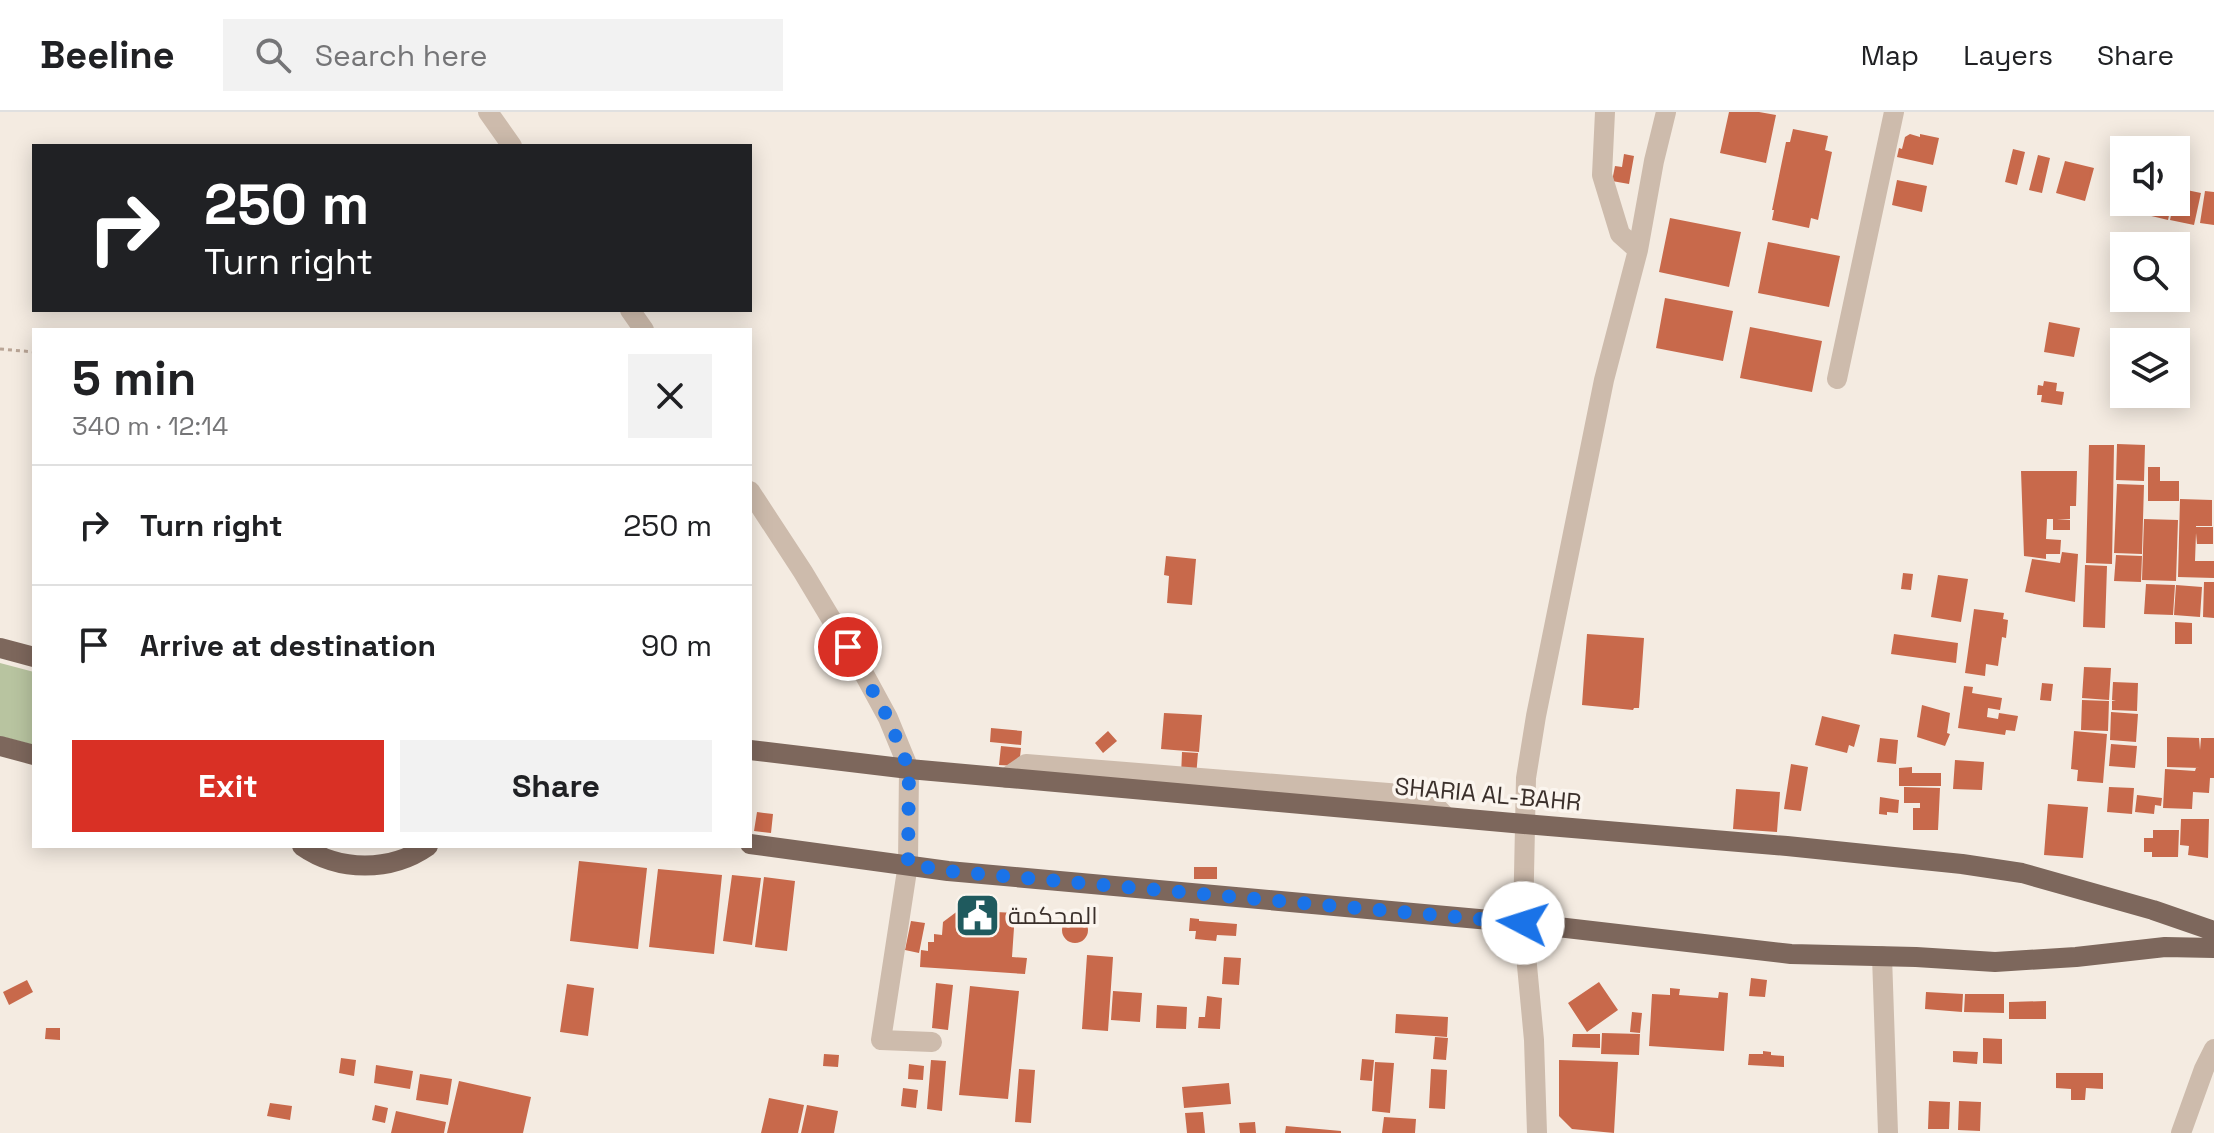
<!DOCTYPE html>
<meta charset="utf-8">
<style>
body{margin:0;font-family:"Space Grotesk",Cairo,sans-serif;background:#f2f2f2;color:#202124;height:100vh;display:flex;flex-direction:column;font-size:30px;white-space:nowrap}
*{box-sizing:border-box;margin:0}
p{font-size:26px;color:#757577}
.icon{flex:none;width:44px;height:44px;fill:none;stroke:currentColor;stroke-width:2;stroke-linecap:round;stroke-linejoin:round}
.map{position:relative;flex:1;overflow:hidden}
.side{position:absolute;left:32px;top:216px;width:720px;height:520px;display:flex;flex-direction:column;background:#fff;border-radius:0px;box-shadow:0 4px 20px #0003}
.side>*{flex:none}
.hud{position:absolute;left:32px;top:32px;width:720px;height:168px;border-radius:0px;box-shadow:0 4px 20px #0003;background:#202124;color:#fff;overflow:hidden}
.controls{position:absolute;left:2110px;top:24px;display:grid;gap:16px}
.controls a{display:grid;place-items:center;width:80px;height:80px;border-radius:0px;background:#fff;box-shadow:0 4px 20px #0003;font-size:40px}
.pin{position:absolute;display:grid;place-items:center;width:68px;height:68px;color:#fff;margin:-34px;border:4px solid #fff;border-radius:50%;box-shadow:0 2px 8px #0007}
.me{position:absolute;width:88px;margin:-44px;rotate:275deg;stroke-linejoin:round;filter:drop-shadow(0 0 6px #0008)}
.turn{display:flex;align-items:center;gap:28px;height:168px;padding:0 40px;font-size:36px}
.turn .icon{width:104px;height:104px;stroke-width:2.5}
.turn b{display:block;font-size:56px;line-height:68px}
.round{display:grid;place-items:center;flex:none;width:84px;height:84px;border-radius:0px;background:#f2f2f2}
.head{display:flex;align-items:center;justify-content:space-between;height:136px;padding:0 40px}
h1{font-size:48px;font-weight:800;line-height:60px}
.primary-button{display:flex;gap:16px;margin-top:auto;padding:16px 40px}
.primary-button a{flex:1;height:92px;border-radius:0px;background:#d93025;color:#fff;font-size:32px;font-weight:800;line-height:92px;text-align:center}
.primary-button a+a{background:#f2f2f2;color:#202124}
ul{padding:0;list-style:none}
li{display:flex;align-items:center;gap:24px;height:120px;padding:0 40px;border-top:2px solid #e0e0e0}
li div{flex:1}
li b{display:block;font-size:30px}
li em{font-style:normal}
header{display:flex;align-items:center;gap:48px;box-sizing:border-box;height:112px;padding:0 40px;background:#fff;border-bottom:2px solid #e0e0e0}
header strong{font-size:38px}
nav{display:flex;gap:44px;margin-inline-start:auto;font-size:28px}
.search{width:560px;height:72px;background:#f2f2f2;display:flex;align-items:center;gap:20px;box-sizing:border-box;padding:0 28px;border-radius:0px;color:#757577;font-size:30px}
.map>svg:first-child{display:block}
.green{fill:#b8c4a0}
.building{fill:#c8694b}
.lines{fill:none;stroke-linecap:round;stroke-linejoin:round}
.path{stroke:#b9a596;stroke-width:3;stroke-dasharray:4 4;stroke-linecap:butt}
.minor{stroke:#cdbbac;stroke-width:20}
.major{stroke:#7d675c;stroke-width:20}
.route{stroke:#1a73e8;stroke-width:14;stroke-dasharray:0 25.2}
.labels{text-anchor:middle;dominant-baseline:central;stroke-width:7;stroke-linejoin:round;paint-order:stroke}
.street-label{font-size:24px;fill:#3b302b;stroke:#fbf5ee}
.poi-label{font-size:24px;fill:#3b302b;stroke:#fbf5ee;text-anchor:start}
</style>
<header>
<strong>Beeline</strong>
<div class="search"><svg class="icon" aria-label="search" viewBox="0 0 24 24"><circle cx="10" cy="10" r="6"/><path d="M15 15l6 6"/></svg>Search here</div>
<nav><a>Map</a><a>Layers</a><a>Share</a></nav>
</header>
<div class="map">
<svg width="2214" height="1021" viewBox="0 0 2214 1021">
<rect width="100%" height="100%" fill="#f4ebe1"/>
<path class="green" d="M0,551l34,9v73l-34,-9z"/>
<path class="building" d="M1729,0h30l17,3 -10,48 -46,-10z
M1793,17l35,7 -3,14 7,2 -14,68 -7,-2 -2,10 -37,-8 2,-10h-2l14,-68h4z
M1910,22l10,3v-3l19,4 -6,27 -36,-8 2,-9 3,1 3,-12z
M2013,37l12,3 -8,33 -12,-3z
M1624,42l10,2 -5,28 -17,-3 3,-15 7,1z
M2038,43l12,3 -8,35 -13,-3z
M2065,49l29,7 -9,33 -29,-8z
M1897,68l30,6 -5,26 -30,-7z
M2123,69l1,21h20l-3,11 -24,-5z
M2177,76l24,5 -7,32 -24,-5 4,-18h2z
M2205,79l9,1v33l-14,-2z
M2146,90h26l-4,18 -25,-6z
M1670,106l71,14 -12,55 -70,-15z
M1768,130l72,14 -11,51 -71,-14z
M1665,186l68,13 -10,50 -67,-13z
M2049,210l31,6 -6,29 -30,-5z
M1750,215l72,14 -10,51 -72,-14z
M2044,269l13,2 -1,8 8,1 -2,13 -21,-3 1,-7h-5l1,-10 5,1z
M2117,332l28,1 -1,36 -28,-1z
M2089,333h25l-2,119 -26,-1z
M2148,355h12v14h19v20h-31z
M2021,359h56l-1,35h-6v13h-13l13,1v10h-17v-11h-6l-1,20 15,1 -1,14h-14v5l-22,-3z
M2117,372l27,1 -2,69 -28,-1z
M2180,387l32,1v26h-16v1h17v17h-16l-1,-11 -1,28h19v17l-36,-1z
M2144,407l34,1 -2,61 -34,-1z
M2062,440l16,2 -3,48 -50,-10 7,-33 28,4z
M2116,443l26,1 -1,26 -27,-1z
M1166,444l30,3 -4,46 -25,-2 2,-27 -5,-1z
M2085,453l22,1 -2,62 -22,-1z
M1903,461l10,1 -2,16 -10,-1z
M1938,463l30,4 -7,43 -30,-5z
M2204,470h10v36l-11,-1z
M2146,472l29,1 -2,30 -29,-1z
M2176,473l26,2 -2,30 -26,-2z
M1974,497l30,4 -1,6 5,1 -2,18 -4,-1 -4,29 -12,-2 -1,12 -20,-3z
M2175,510l17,1v21h-17z
M1587,522l57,4 -5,70h-5l-1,2 -51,-5z
M1894,522l64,9 -2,20 -65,-9z
M2084,555l27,1 -2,32 -27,-2z
M2113,570l25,1 -1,28 -25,-1v-9h4l-4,-1z
M2042,571l11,1 -2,17 -11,-1z
M1964,574l9,1 -1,6 30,5 -2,12 -12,-2 -1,9 11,2 1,-6 19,3 -3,15 -9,-1 -1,5 -47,-7z
M2082,588l27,1 -1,30 -27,-1z
M1922,593l28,8 -3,20 3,1 -5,12 -28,-9z
M2111,600l27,2 -2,28 -26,-2z
M1164,601l38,2 -3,37 -38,-3z
M1822,604l38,9 -6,22 -5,-2 -2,8 -32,-8z
M991,616l31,3 -1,14 -31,-3z
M1108,619l9,10 -14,12 -8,-10z
M2074,619l33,3 -4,49 -26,-2 1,-11 -7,-1z
M2167,625l32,1 1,12 1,-12h13v40h-4l-1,15 -16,-1 -1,17 -29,-1 2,-39 30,2 1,-3h4l-33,-1z
M1880,626l18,2 -2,24 -19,-2z
M2111,632l26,2 -2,22 -26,-2z
M1001,634l20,2 -2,18 -20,-1z
M1182,640l16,1 -2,24 -15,-1z
M1955,648l29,2 -2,28 -29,-1z
M1791,652l17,3 -7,44 -17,-2z
M1912,655v6h29v13h-42v-18z
M1904,675l36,1 -2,42h-25v-22h7v-5h-16z
M2109,675l25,1 -2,26 -25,-2z
M1736,677l44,3 -3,40 -44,-3z
M2137,683l25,3 -1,8 -6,-1 -1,9 -19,-2z
M1880,685l19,3 -1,13 -11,-1v3l-8,-1z
M2048,692l40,3 -5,51 -39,-3z
M757,700l16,2 -2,19 -17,-2z
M2181,707h28l-1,39 -20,-3 1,-9 -9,-1z
M2153,718h26l-1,27h-26v-5h-8v-14h9z
M579,749l68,7 -9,81 -68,-8z
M1194,755h23v12h-23z
M658,757l64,6 -8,79 -65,-7z
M732,763l29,3 -9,67 -29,-4z
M764,765l31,4 -8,70 -32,-4z
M959,798l56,3 -3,44 15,1 -2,16 -105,-7 1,-17 7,1v-9h6v-8l8,1 1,-13z
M1062 818a13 13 0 1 1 26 0a13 13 0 1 1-26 0Z
M1190,806l9,1v2l38,3 -1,12 -19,-1 -1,6 -21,-2 1,-8h-7z
M911,809l14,2 -6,30 -14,-3z
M1087,843l26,2 -5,74 -26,-2z
M1224,845l17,1 -2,27 -17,-1z
M1751,866l16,2 -2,17 -16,-1z
M27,868l6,12 -24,13 -6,-13z
M1599,870l19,28 -31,22 -19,-29z
M936,871l17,2 -5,45 -16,-2z
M567,872l27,4 -6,48 -28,-4z
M970,874l49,5 -11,108 -49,-4z
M1670,876l10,1 -1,6 39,3 1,-6 9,1 -4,58 -75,-5 3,-52 18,1z
M1113,879l29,2 -2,29 -29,-2z
M1926,880l37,2 -1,18 -37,-3z
M1965,882h39v19l-40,-1z
M1207,884l15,2 -2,31 -22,-1 1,-11h6z
M2046,889v18h-37v-17z
M1157,893l30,2 -1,22 -30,-1z
M1632,900l10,1 -2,20 -10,-1z
M1396,902l52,3 -1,20 -52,-4z
M46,916h14v12l-15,-1z
M1602,921l38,1 -1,21 -38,-1z
M1573,922h27v14l-28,-1z
M1435,925l13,1 -2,22 -13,-1z
M1983,926l19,1v25l-19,-1z
M1763,939l8,1v3l13,1v11l-36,-2 1,-11h14z
M1953,939l25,1 -1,12 -24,-2z
M824,942l15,1 -1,12 -15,-1z
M341,946l15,2 -2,16 -15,-3z
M1362,947l12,1 -2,21 -12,-1z
M931,948l15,1 -4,50 -15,-2z
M1559,948l59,2 -4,71 -42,-4 -13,-13z
M1375,950l19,1 -4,50 -18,-2z
M909,952l15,2 -1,14 -15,-1z
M376,953l37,6 -3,18 -36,-6z
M1019,957l16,1 -4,53 -16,-1z
M1431,957l16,1 -2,39 -16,-1z
M2056,961h47v16l-17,-1 -1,12h-14v-11l-15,-1z
M420,962l32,5 -4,26 -32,-5z
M459,969l72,16 -8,36h-76z
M1229,971l2,21 -47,4 -2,-21z
M903,976l15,2 -2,18 -15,-2z
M769,986l35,7 -6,28h-37z
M1929,989l21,1 -1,27h-21z
M1959,989l22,1 -1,29 -22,-1z
M270,991l22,3 -2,14 -23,-4z
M375,993l13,3 -3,15 -13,-3z
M807,993l31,6 -4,22h-33z
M396,999l50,11 -2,11h-53z
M1203,1000l2,21h-18l-2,-20z
M1384,1005l32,2 -1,14h-33z
M1255,1010l1,11h-16l-1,-10z
M1286,1014l55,5v2h-56z"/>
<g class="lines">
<path class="path" d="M0,237l34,3"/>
<path class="minor" d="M488,0l24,34
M1605,0l-3,63 18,59 18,16
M630,198l14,20
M1837,267l57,-267
M750,379l53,81 60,100 25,46 21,51 -1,95 -27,176 51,2
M1006,666l20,-14 400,32 20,21
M1882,844l6,177
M1537,1021l-3,-93 -11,-117 3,-145 10,-62 68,-336 34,-130 16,-89 12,-49
M2181,1021l23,-64 10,-20"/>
<path class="major" d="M0,536l34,9
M0,634l34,9
M750,638l159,19 615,55 263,22 175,18 60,9 131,37 61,21
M750,732l198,27 575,52 268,31 125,3 79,5 81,-5 89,-10 49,1
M302,734c37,26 89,26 126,0"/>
</g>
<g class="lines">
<path class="route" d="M848,535l40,71 21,51 -1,95 40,7 575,52"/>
</g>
<defs>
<symbol id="civic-square" viewBox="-11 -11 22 22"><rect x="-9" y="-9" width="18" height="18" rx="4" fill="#1f5a5e" stroke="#fbf5ee"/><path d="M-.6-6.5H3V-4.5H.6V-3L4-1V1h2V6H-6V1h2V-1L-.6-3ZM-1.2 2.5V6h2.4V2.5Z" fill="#fff"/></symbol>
</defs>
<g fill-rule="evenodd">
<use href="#civic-square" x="952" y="778" width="51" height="51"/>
</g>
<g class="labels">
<g class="street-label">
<text transform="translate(1488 682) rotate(5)">SHARIA AL-BAHR</text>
</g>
<g class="poi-label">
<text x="1008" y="803">المحكمة</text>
</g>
</g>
</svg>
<div class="controls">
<a><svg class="icon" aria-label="sound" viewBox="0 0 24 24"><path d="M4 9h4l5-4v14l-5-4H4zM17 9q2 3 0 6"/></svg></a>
<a><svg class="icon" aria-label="search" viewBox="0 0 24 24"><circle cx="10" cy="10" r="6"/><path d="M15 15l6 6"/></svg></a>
<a><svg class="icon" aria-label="layers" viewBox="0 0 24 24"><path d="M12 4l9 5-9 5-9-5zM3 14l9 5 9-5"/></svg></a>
</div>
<div class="pin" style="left:848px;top:535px;background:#d93025"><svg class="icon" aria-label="arrive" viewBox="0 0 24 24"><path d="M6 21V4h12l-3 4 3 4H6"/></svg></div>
<svg class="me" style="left:1523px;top:811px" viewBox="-20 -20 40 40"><circle r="19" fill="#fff"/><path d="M0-13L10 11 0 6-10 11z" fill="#1a73e8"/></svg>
<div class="hud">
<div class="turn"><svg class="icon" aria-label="right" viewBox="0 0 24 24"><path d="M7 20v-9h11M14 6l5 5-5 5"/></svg><div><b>250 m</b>Turn right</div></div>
</div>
<section class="side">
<div class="head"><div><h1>5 min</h1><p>340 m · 12:14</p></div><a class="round"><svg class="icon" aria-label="close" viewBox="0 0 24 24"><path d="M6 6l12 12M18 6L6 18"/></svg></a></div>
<ul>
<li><svg class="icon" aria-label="right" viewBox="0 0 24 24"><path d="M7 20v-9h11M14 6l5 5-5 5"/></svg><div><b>Turn right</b></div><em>250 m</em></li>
<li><svg class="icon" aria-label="arrive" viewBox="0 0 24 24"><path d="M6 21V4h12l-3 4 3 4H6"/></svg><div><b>Arrive at destination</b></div><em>90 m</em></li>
</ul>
<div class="primary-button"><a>Exit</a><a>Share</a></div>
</section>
</div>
